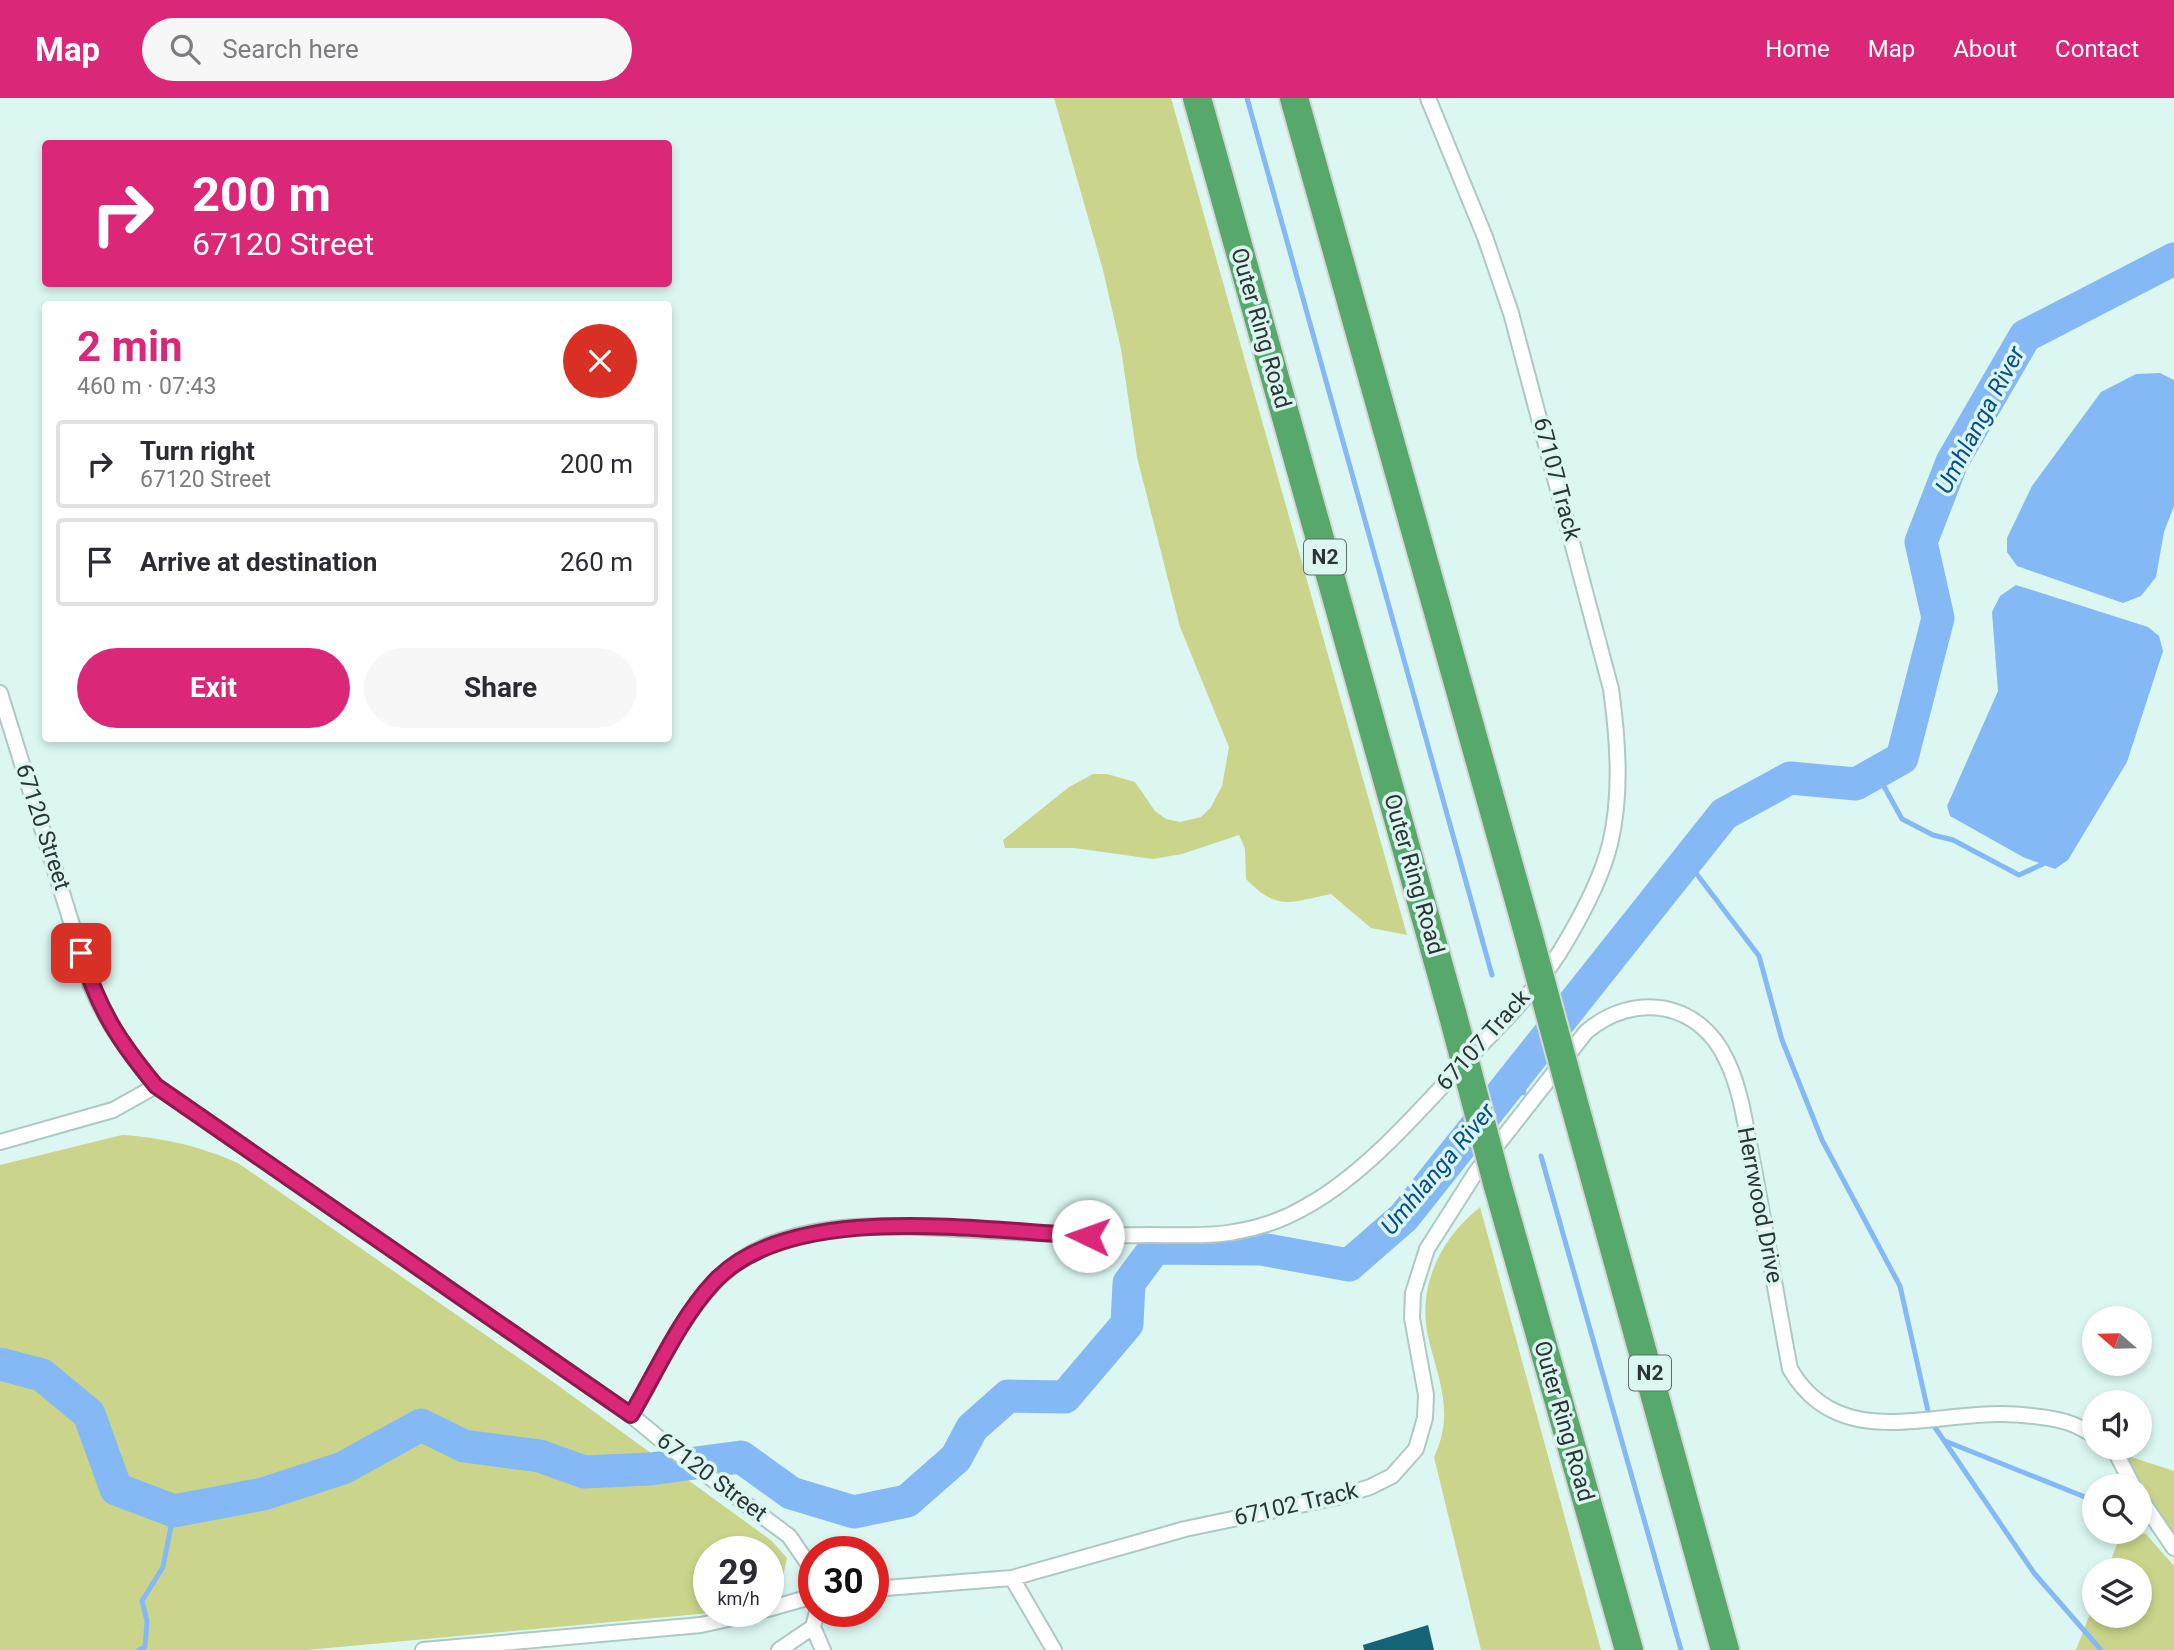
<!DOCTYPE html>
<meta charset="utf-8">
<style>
body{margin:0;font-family:Roboto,sans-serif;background:#f7f7f7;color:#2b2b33;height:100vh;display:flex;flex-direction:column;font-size:26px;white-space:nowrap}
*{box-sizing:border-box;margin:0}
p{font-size:23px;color:#7c7c81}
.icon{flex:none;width:38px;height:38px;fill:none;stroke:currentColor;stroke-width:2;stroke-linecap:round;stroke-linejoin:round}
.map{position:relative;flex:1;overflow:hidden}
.sheet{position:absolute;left:42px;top:203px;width:630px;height:441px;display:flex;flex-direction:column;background:#fff;border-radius:7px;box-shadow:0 4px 10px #0003}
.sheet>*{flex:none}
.guide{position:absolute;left:42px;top:42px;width:630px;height:147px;border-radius:7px;box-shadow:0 4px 10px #0003;background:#db2777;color:#fff;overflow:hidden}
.needle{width:46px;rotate:290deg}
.fabs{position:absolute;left:2082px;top:1208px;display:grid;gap:14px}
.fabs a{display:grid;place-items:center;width:70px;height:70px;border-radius:50%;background:#fff;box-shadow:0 4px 10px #0003;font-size:35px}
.speed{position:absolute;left:693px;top:1438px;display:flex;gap:14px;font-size:35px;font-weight:700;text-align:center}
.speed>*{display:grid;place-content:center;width:91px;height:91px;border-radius:50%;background:#fff;box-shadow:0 4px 10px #0003;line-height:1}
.speed small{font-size:18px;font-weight:400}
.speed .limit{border:10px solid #d22;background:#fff;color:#111}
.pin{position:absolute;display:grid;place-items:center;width:60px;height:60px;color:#fff;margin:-30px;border-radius:14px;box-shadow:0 4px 10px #0006}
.me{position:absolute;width:77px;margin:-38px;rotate:273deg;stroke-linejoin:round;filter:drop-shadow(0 0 5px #0008)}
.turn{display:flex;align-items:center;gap:24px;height:147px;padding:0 35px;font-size:32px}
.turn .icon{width:91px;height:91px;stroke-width:2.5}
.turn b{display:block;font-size:49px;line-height:60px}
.round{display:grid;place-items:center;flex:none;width:74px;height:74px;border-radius:37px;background:#f7f7f7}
.head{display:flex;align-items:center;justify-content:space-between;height:119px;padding:0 35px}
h1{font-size:42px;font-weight:700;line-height:52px;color:#db2777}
.button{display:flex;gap:14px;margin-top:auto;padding:14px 35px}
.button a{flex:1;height:80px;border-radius:42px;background:#db2777;color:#fff;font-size:28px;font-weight:700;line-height:80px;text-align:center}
.button a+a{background:#f7f7f7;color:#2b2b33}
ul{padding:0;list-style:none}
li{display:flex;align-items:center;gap:21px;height:88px;margin:0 14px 10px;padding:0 21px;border:4px solid #e1e1e2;border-radius:7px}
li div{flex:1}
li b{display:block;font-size:26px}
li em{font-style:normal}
header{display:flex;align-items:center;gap:42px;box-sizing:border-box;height:98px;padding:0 35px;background:#db2777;color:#fff}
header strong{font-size:33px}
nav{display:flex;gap:38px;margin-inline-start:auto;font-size:24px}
.search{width:490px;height:63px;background:#f7f7f7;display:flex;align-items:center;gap:18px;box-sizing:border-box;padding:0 24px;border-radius:38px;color:#7c7c81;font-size:26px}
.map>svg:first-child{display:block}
.green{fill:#cad58b}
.water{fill:#85b9f5}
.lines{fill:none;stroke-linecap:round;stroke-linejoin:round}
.stream{stroke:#85b9f5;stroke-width:5}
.river{stroke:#85b9f5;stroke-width:33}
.building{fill:#146376}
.minor-casing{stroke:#aec8c3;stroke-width:18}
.motorway-casing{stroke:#d5d7d6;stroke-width:32}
.minor{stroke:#fff;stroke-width:14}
.motorway{stroke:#57a86b;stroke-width:28}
.motorway-bridge-casing{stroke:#d5d7d6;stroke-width:32;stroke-linecap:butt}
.motorway-bridge{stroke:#57a86b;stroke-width:28}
.route-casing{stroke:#8e194d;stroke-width:18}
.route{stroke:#db2777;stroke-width:12}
.labels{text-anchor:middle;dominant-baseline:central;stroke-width:7;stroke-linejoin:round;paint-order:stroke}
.shield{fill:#dcf7f2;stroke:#606f6d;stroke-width:2}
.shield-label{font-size:21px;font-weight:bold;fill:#2b3534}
.street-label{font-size:23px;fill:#2b3534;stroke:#dcf7f2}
.water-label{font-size:24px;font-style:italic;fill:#054e91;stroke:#dcf7f2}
</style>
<header>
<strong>Map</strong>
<div class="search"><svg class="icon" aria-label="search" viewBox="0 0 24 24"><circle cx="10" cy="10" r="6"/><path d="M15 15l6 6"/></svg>Search here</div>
<nav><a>Home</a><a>Map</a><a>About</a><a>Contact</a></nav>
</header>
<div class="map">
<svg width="2174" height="1552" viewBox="0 0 2174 1552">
<rect width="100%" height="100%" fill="#dcf7f2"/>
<path class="green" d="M1054,0h117l236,837 -36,-7 -40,-34c-41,8 -53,18 -85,-15l-1,-30 -6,-14 -57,19 -29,5 -79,-11h-69l-2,-8 66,-53 24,-13h14l28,8 20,29 11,8 14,3 21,-5 10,-10 11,-21 7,-39 -49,-120 -43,-170 -16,-108 -18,-79z
M122,1037c43,3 77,11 116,28l311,216 223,162 15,17 -4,17 -15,19v-42h-59v60h12l-414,38h-307v-485z
M1480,1109l121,443h-120l-47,-193c20,-42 6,-74 -5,-116 -13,-53 10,-101 51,-134z
M2125,1357l49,16v67z
M2122,1433l24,3 28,32v84h-98l19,-49v14h45v-45h-33z"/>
<path class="water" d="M2160,275l14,7v126l-10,26 -8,45 -15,19 -18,7 -106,-37 -10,-14v-14l25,-52 69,-94 35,-18z
M2016,487l132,42 11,9 4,15 -36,111 -59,98 -13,9 -32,-12 -73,-41 -3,-10 51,-115 -6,-79 8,-16z"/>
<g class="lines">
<path class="stream" d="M1247,0l245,877
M1876,674l26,47 31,16 20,5 66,35 24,-11
M1686,762l73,96 23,84 40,100 78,146 30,134 104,153 67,77
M1519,971l5,24
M1541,1058l140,494
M1945,1343l150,60
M2140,1421l14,5
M139,1552l6,-3 2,-26 -5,-20 21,-34 11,-56"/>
<path class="river" d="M0,1266l42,11 47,39 27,75 58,22 89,-17 80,-26 78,-43 43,21 76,10 44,16 66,-3 91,-12 50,36 63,19 53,-11 49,-43 16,-30 36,-32 57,1 62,-73 2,-41 26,-35 106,1 88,16 55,-48 320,-403 66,-36 66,6 46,-26 36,-140 -17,-76 31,-80 73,-126 149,-77"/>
</g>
<path class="building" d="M1428,1527l6,25h-70l-1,-5z"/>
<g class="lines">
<defs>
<path id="minor" d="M0,595l91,293c16,38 39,68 65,100l475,329 42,35 116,86 25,36
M0,1044l113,-32 43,-24
M631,1317c37,-63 67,-143 140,-171 59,-23 126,-19 188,-15 64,4 127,7 191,6 27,0 57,2 84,-3 25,-4 51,-13 73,-26 58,-32 111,-94 156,-142 36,-38 78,-78 104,-124 17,-29 35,-64 43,-96 12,-50 8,-104 1,-155l-100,-376 -26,-76 -57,-139
M2113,1349l20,39
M2140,1400l34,50
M1012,1480l42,72
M873,1491l139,-11 173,-49 153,-32 32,-10 22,-11 24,-27 9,-31 1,-23 -14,-77 1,-25 14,-44 49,-77 110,-140c48,-41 114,-31 141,29 15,31 19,69 26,103 13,68 24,137 37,205 47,81 134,45 211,45 16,0 49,3 65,8 9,2 20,9 29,14
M768,1511l46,-13
M813,1529l10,23
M423,1552l278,-25 59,-13
M779,1552l34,-23 4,-15"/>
<path id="motorway" d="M1197,0l256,918
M1294,0l234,835
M1572,998l153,554
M1497,1085l132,467"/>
</defs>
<use href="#minor" class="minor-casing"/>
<use href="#motorway" class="motorway-casing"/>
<use href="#minor" class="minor"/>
<use href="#motorway" class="motorway"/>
<defs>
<path id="motorway-bridge" d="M1528,835l44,163
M1453,918l44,167"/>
</defs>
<use href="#motorway-bridge" class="motorway-bridge-casing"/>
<use href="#motorway-bridge" class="motorway-bridge"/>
</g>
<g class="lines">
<defs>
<path id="route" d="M81,855c18,57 37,87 75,133l475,329c26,-44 48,-95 82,-132 76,-84 271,-52 375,-47"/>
</defs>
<use href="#route" class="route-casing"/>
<use href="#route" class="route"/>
</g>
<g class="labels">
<g class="shield">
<rect x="1304" y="441.5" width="42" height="35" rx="5"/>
<rect x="1629" y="1257.5" width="42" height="35" rx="5"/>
</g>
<g class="shield-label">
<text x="1325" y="459">N2</text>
<text x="1650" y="1275">N2</text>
</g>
<g class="street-label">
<text transform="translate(1261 230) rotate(74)">Outer Ring Road</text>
<text transform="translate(1557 381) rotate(75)">67107 Track</text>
<text transform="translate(43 729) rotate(72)">67120 Street</text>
<text transform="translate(1414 776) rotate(74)">Outer Ring Road</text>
<text transform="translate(1483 942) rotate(-48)">67107 Track</text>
<text transform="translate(1760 1107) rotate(79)">Herrwood Drive</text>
<text transform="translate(1564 1323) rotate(74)">Outer Ring Road</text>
<text transform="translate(712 1379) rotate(37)">67120 Street</text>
<text transform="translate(1296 1406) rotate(-13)">67102 Track</text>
</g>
<g class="water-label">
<text transform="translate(1980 322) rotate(-62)">Umhlanga River</text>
<text transform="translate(1438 1071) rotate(-50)">Umhlanga River</text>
</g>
</g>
</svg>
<div class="fabs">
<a><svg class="needle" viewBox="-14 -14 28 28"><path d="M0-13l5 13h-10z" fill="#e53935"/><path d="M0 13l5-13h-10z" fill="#7c7c81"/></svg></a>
<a><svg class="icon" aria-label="sound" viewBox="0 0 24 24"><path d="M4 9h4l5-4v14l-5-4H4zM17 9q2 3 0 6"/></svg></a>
<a><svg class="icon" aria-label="search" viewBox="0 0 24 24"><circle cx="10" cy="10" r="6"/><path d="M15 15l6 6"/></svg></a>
<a><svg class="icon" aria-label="layers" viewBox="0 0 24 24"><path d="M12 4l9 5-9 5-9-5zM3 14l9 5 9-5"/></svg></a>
</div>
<div class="speed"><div>29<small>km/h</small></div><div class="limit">30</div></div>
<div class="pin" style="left:81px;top:855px;background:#d93025"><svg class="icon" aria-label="arrive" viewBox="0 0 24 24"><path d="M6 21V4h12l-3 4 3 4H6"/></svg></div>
<svg class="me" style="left:1088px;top:1138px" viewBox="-20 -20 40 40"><circle r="19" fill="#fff"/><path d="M0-13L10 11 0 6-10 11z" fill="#db2777"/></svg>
<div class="guide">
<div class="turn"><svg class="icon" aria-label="right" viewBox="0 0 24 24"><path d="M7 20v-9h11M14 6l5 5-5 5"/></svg><div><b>200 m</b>67120 Street</div></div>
</div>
<section class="sheet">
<div class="head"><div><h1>2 min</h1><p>460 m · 07:43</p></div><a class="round" style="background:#d93025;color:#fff"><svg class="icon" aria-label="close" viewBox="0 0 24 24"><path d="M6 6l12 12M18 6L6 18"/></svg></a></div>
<ul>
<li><svg class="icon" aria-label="right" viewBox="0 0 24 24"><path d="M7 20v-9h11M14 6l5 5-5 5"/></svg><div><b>Turn right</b><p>67120 Street</p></div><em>200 m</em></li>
<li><svg class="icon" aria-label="arrive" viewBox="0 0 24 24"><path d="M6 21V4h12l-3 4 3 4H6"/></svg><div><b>Arrive at destination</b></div><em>260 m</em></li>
</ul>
<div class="button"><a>Exit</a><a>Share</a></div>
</section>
</div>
